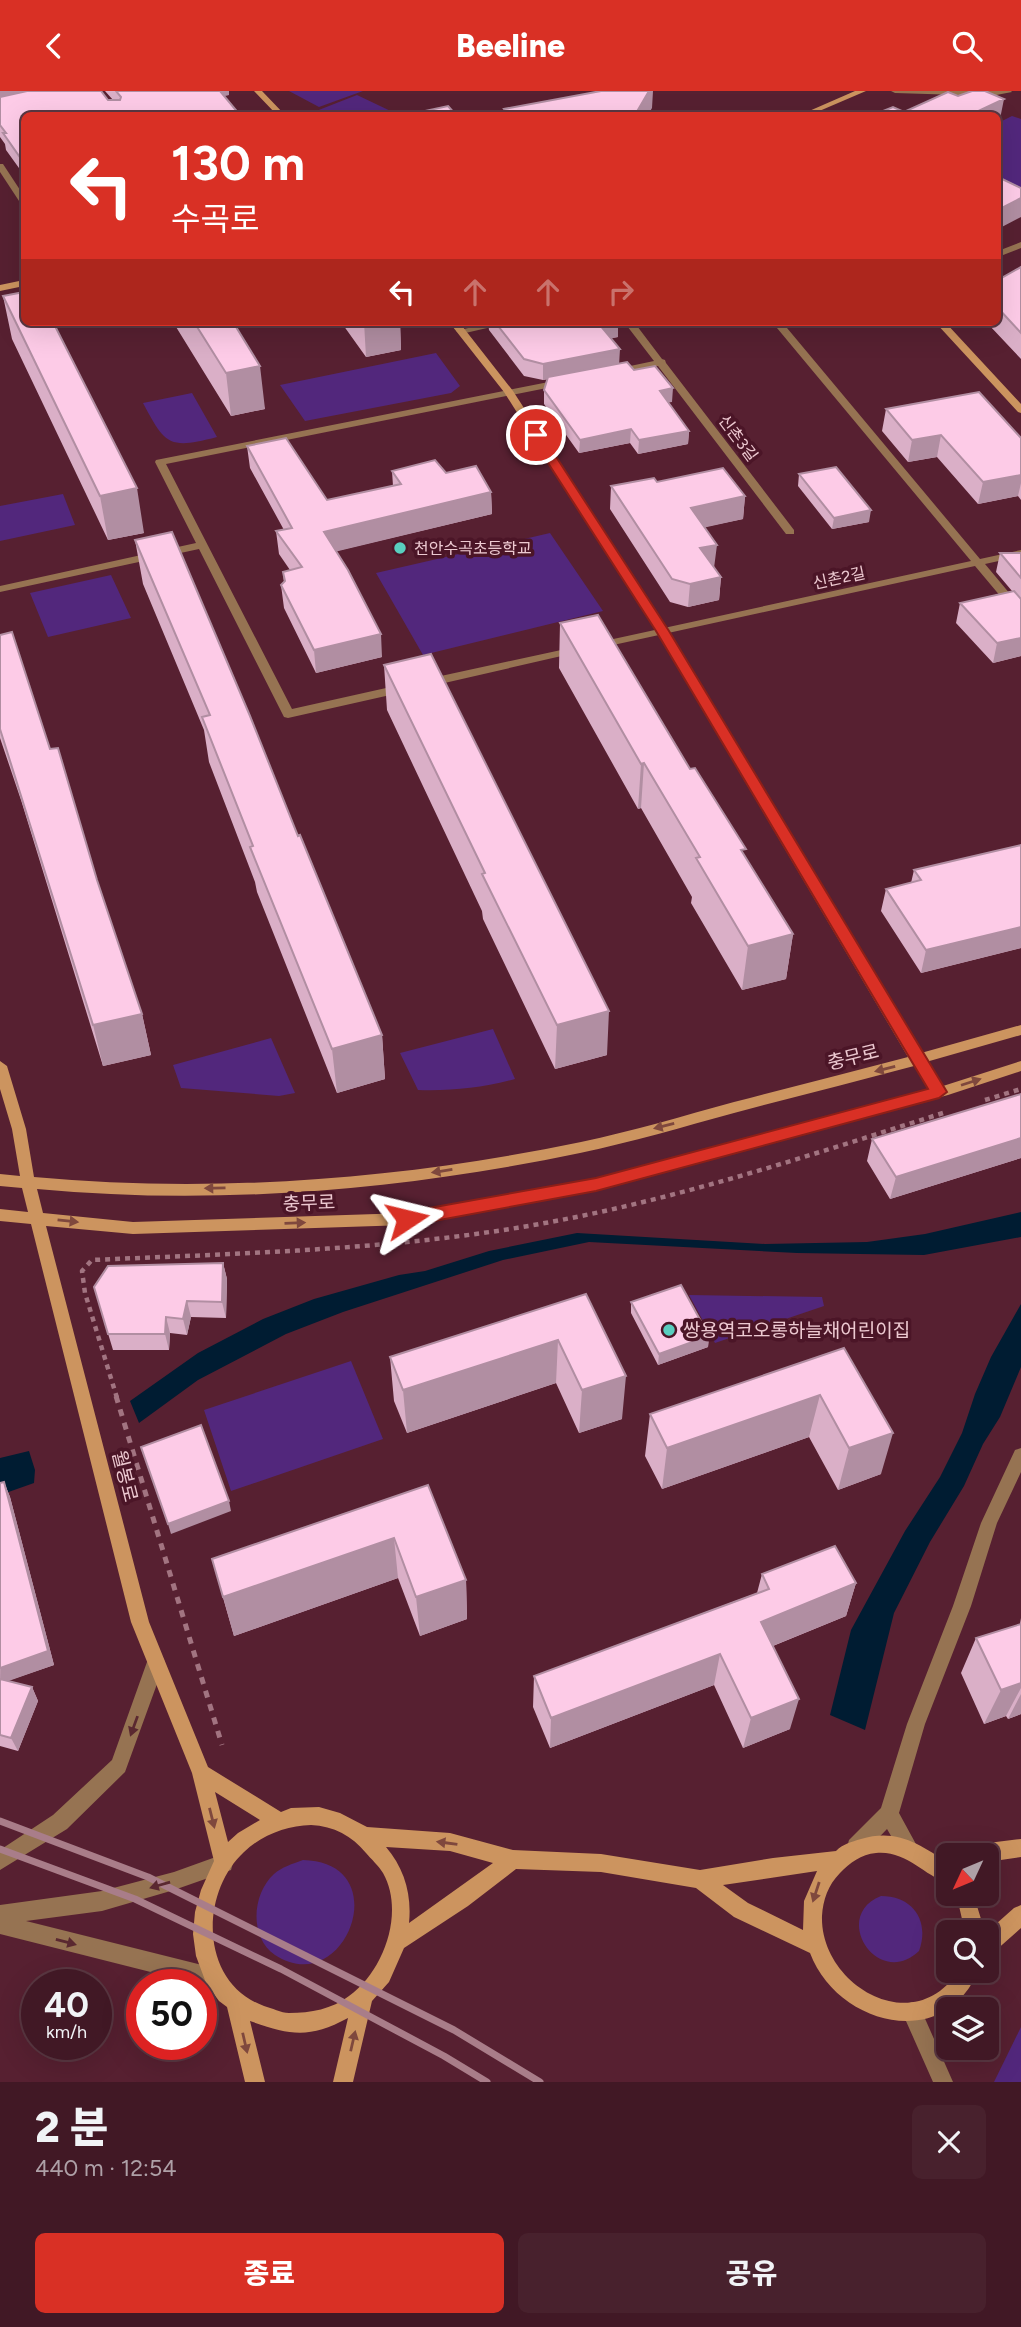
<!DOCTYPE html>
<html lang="ko">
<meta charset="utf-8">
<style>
body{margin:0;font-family:Figtree,"Noto Sans KR",sans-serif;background:#48212d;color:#f1f3f6;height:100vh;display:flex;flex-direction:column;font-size:26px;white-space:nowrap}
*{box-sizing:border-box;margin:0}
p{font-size:23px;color:#aea0a7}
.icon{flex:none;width:38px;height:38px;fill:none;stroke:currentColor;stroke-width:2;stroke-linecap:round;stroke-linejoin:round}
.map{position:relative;height:1991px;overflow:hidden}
.panel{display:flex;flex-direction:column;background:#411825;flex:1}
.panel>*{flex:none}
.banner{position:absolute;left:21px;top:21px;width:980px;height:214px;border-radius:10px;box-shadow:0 7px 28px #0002,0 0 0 2px #5a3742;background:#d93025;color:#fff;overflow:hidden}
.needle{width:46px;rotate:226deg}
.fabs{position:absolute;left:936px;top:1752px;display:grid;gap:14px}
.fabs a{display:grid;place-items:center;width:63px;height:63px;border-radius:10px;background:#411825;box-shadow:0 7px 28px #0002,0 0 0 2px #5a3742;font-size:35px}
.speed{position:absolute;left:21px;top:1878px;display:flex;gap:14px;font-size:35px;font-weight:700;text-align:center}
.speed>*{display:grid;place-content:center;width:91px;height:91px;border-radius:50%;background:#411825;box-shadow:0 7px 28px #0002,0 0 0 2px #5a3742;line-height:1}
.speed small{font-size:18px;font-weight:400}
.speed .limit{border:10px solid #d22;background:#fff;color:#111}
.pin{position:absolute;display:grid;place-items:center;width:60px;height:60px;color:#fff;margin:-30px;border:4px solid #fff;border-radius:50%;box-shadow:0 2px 7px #0007}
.me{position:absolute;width:77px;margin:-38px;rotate:80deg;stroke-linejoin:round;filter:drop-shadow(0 0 5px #0008)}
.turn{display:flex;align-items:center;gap:24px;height:147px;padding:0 35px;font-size:32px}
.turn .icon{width:91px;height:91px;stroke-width:2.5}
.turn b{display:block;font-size:49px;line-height:60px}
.lanes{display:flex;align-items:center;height:66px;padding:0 35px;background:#0003;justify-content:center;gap:35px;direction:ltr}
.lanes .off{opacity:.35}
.round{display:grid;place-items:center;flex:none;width:74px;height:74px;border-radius:10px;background:#48212d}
.overview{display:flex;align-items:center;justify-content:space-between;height:119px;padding:0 35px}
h1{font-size:42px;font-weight:800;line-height:52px}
.action{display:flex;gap:14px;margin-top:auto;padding:14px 35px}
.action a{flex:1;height:80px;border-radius:10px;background:#d93025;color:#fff;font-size:28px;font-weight:800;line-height:80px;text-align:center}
.action a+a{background:#48212d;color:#f1f3f6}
header{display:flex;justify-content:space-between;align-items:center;height:91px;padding:0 35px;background:#d93025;color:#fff;font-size:32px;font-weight:800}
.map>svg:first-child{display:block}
.green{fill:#52277c}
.water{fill:#001c32}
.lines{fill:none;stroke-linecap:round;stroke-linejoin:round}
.path-far1{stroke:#a27481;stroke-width:4.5;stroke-dasharray:5 5;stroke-linecap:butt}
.path{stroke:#a27481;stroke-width:5;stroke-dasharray:7 7;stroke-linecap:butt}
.street{fill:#967352;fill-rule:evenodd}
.secondary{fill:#cc945f;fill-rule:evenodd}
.rail{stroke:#a97d89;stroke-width:7}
.wall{fill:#daafc7}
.shaded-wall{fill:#b18ea2}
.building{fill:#fdcbe7;stroke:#b18ea2;stroke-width:2}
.oneway{fill:#7f483d}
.oneway2{fill:#5a2830}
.route{fill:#d93025;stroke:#8d1f18;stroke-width:2}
.poi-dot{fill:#59cebf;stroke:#4b1527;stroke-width:2.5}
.labels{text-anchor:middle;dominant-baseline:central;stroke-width:7;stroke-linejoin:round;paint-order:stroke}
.far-street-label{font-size:16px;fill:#edc9d1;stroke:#4b1527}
.far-poi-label{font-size:16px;fill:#edc9d1;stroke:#4b1527;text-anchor:start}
.street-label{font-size:19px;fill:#edc9d1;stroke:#4b1527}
.poi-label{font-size:19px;fill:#edc9d1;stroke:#4b1527;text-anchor:start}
</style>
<header><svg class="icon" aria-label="back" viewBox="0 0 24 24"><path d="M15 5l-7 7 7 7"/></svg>Beeline<svg class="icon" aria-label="search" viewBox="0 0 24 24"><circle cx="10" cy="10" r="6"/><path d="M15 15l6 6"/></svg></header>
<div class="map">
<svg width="1021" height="1991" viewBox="0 0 1021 1991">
<rect width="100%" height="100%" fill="#572031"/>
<path class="green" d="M289,0h74l-44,16z
M357,4l42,20h-93z
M1012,25l9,3v80l-23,-10v-66z
M436,262l24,33 -9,7 -146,28 -25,-36z
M192,302l25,44c-49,13 -52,7 -74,-34z
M63,403l12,31 -75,16v-35z
M550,442l53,78 -180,44 -47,-82z
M111,484l20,43 -83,19 -18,-44z
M493,938l22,50c-33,9 -63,12 -97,11l-18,-37z
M271,947l24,55 -16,3 -98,-8 -8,-23z
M689,1204l133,2 2,9 -109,37z
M351,1270l32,78 -152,52 -27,-81z
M303,1769c95,2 42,141 -28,95 -26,-18 -23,-61 -1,-81 8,-7 18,-10 29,-14z
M881,1805c32,0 49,25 38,55 -41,39 -89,-35 -38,-55z
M1021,1936v55h-27z"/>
<path class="water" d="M1021,1121v25l-97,18 -127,-2 -208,-11 -86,18 -160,52 -57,22 -88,46 -59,43 -9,-22 68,-48 65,-34 51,-20 85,-24 26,-4 64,-20 88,-18 188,11 102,-2 58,-8z
M1021,1213v63l-21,50 -17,27 -19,42 -34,56 -36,71 -29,117 -35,-15 21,-85 54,-99 35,-54 22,-44 13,-39 16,-37z
M29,1360l6,19 -1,13 -34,12v-37z"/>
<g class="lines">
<path class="path-far1" d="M985,1009l36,-11
M117,1307l-32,-105 -3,-22 10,-11c156,-7 315,-10 469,-40 130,-25 256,-67 382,-107"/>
<path class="path" d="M116,1305l106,349"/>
<path class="street" d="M891,0h120l1,1 -21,4 -96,-3z
M0,73h3l21,32v8h-3l-21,-32z
M1021,151v6l-23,9v-6z
M493,231h20l-52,12 -5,-3z
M624,231h10l28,37 3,1 1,3 128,167v4h-8l-128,-168 -47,8v-4l43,-9z
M772,231h10l198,237 41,-9v6l-36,8 36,43v10l-4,-1 -42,-50 -380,83 -4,-1 -2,-2 6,-3 376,-82z
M564,288l3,1v4l-401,80 126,245 112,-25 4,1v6l-120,27 -4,-1 -85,-168 -199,43v-6l196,-43 -41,-81 1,-2z
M575,556l4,1v4l-152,35 -6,-4 6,-4z
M1021,1357v24l-24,51 -26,83 -46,118 -26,89 18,33 -2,7 -7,2 -7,-2 -14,-24 -24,25 -7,2 -7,-2 -2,-7 2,-7 32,-32 26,-84 46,-118 28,-83 34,-73z
M156,1563l6,2 3,6 -40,110 -58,57 -67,41v-20l53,-35 59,-55 35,-98 3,-6z
M224,1763l7,2 2,7 -2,7 -57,20 -72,21 -76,10 188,47 7,3 3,7 -3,7 -7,3 -214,-54v-29l102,-14 72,-19z
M912,1911l7,3 34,77h-20l-31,-70 3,-7z"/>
<path class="secondary" d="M254,0h8l23,24h-8z
M855,0h11l-56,24h-10z
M24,189v6l-24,5v-6z
M449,231h10l54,69 155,240 253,422 100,-28v10l-95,27 17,24 78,-25v10l-73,24 -352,95 -189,35 -274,9 -87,-8 103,396 59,145 73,45 10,-4 28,-1 21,6 27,14 83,6 63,17 88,4 99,16 73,-12 63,-7c7,-7 15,-9 25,-12 35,-11 59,5 87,24v20c-25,-8 -42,-33 -72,-30 -15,1 -26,10 -36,20 -12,12 -17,27 -18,43 -2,69 92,124 136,55h20c-34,82 -141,54 -168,-18l-76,-36 -38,-29 -95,-16 -85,-3 -48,37 -64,42 -15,34 -17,19 -19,81h-20l15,-64c-39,21 -58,17 -98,3l15,61h-20l-18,-75 -8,-6 -13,-18 -10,-27 -3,-22 2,-22 6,-22 13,-29 -22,-88 -61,-151 -100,-398 -31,-3v-12l28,3 -6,-24 -22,-2v-12l20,2 -8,-47 -12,-40v-28l7,5 19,63 8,48c182,17 368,2 547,-35 52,-11 102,-26 153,-40 58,-15 116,-30 174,-45l-252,-426 -152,-239zM914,975l16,23 -334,89 -189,35 -274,9 -90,-9 -6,-24c181,17 366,1 543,-36 52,-11 103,-26 154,-40 60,-16 120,-31 180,-47zM215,1701l45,28 -22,13 -10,9zM311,1734c23,1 41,11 55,28 5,6 13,13 17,20 22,39 1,98 -34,123 -17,13 -38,17 -60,17 -8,0 -17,-5 -25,-7 -64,-23 -65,-112 -20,-154 19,-18 43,-26 67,-27zM386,1756l64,4 43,12 -84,60c3,-29 -5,-55 -23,-76zM817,1780l-13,30 -1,29 -55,-27 -25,-18z
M935,231h10l76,82v9l-3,-1z
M1021,1748v18l-34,5v-7h-32l2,-7 7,-2z
M953,1802h20l12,39h-20l-6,-26z
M1021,1814v23l-27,24 -7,3v-23l27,-24z"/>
<path class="rail" d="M0,1730l148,56 306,153 86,52
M0,1758l135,50 146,70 163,87 43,26"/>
</g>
<path class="wall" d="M0,0l113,9 -8,-9h124v4l-205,20v60l-18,-25 -1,-6 -5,-7z
M1021,176v92l-32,-34 1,-3h8v-42z
M3,205l141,237 -36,7 -96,-201z
M173,231h60l32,87 -34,7z
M341,231h59l1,28 -35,7z
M488,231h130v15l-7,1 8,25 15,7 38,32h-4l21,29 -1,13 -50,10 -8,-11 -51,10 -35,-49v-14l4,-11 -5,1 -19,-4 -35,-46z
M886,318l135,29v62l-3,-4 -40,8 -41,-47 -29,5 -26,-31z
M247,355l80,54 66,-14 -1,-15 54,2 45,19 1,22 -156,37 46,106 -66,16 -32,-65 -3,-23 3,-2 -1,-11 7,-2 -11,-16 -3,-23 8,-1 -34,-62z
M799,383l70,48 -37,7 -34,-43z
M657,391l88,14 -2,23 -39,8 10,41 7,9 -2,23 -31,7 -18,-5 -60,-93 1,-23z
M135,449l163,296 84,199 3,44 -48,14 -80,-201 -2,-10 -46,-120 -5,-32 -61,-146z
M1000,462h21v103l-28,7 -37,-40 4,-20 52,-12 -16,-19z
M560,532l130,146 103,165 -7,45 -44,11 -51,-87 1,-6 -51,-89 -3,1 -79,-141z
M0,544l50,114 47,131 45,134 9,41 -48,11 -82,-266 -21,-62z
M384,574l223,390 -52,14 -72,-150 -1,-8 -95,-201z
M1021,754v103l-100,25 -40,-62 5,-22 25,-6 3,-13z
M1021,1003v64l-131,41 -23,-38 5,-22z
M223,1172l4,16 -1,39 -35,-1 -4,18 -17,-2 -1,17h-56l-19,-63z
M586,1203l36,125 -43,14 -23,-50 -149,50 -13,-32 -4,-44z
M631,1211l78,34 -1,11 -50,18 -27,-52z
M844,1257l37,126 -43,16 -29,-53 -147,52 -17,-33 5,-42z
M4,1391l6,15 44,168 -47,16 25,6 6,14 -20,50 -18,-5v-263z
M428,1394l38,95 1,39 -47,17 -22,-58 -164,58 -22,-77z
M762,1483l94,9 -10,33 -73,30 17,83 -47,19 -29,-63 -164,63 -17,-41 1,-31 223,-83z
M1021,1527v96l-13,5 -2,-3 -22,8 -23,-51 15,-35 44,-14z"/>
<path class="shaded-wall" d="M0,0h62l-62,15z
M214,0h15v4l-14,3z
M649,0h4l-1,17 -4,7h-13z
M1004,8l-4,20 -2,1v-5h-28z
M1021,107v19l-23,12v-19z
M364,231h36l1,28 -35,7z
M611,231h7v15l-19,4v-17z
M644,231h16l-16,3z
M620,258l-1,16 -76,15v-16z
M260,275l5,43 -34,7 -5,-43z
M673,297l-1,14 -13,2 1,-13z
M631,338l-1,14 -51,10 1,-13z
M689,340l-1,13 -50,10 1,-14z
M941,344l-4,22 -29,5 4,-22z
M1021,384v8l-3,13 -40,8 5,-22z
M137,397l7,45 -36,7 -8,-44z
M491,401l1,22 -166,40 -2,-22z
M745,405l-2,23 -54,12 2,-23z
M871,419l-2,12 -37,7 2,-11z
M717,454l-3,23 -14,-20z
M721,486l-2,23 -31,7 2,-23z
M381,543l1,23 -66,16 -2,-23z
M1021,547v18l-28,7 4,-20z
M644,672l-3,45 -3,1 3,-45z
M1021,836v21l-100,25 5,-23z
M793,843l-7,45 -44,11 6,-44z
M609,920l-2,44 -52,14 2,-44z
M142,923l9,41 -48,11 -10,-41z
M382,944l3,44 -48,14 -5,-44z
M1021,1047v20l-131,41 6,-22z
M223,1172l4,16 -1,39 -4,-16z
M187,1210l4,16 -4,18 -4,-16z
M166,1226l4,16 -1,17 -4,-16z
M709,1245l-1,11 -50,18 1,-11z
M558,1249l-2,43 -149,50 -4,-43z
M626,1285l-4,43 -43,14 3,-43z
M820,1304l-11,42 -147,52 5,-41z
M893,1342l-12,41 -43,16 11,-42z
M4,1391l6,15 44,168 -54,19z
M229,1410l2,10 -60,23 -3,-10z
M394,1447l4,40 -164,58 -11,-39z
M466,1489l1,39 -47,17 -4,-39z
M856,1492l-10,33 -93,38 8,-32z
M720,1563l-6,31 -164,63 1,-30z
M1021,1592v5l-15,28 -22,8 17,-34z
M32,1596l6,14 -20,50 -7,-13z
M1021,1603v20l-13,5z
M799,1608l-9,30 -47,19 8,-30z"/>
<path class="building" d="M27,0h74l7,9h12l1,-3 -5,-6h104l20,24h-216v48l-21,-30h3l-6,-8v-28z
M601,0h48l-14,24h-126l-5,-6z
M972,0h13l19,8 -34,16h-97l20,-8 11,5 44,-20 10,4z
M448,15l8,9h-33l-3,-3z
M998,86l23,11v10l-23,12z
M1021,176v66l-23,-25v-24l3,-2 -3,-2z
M24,201v30h29l84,166 -37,8 -97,-200z
M194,231h39l27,44 -34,7z
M495,231h116l-12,2 21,25 -77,15 -19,-5z
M627,271l7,8 21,-4 18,22 -13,3 29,40 -50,9 -8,-11 -51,11 -36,-50 4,-13z
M979,301l42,46v37l-38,7 -42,-47 -29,5 -26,-31z
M286,347l41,62 74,-16 -9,-13 43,-11 11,13 30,-7 15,26 -167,40 24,38 33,64 -67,16 -33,-65 4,-4 -2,-9 19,-5 -26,-36 16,-3 -45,-82z
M836,376l35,43 -37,8 -35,-44z
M723,377l22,28 -54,12 26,37 -17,3 21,29 -31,7 -18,-5 -61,-93 43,-8 3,4z
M172,441l78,184 48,120 2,-1 82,200 -50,14 -82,-202 3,-1 -51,-129 8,-2 -75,-175z
M1000,462h21v25z
M1014,500l7,8v39l-24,5 -37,-40z
M598,524l92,154 5,-1 51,81 -5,1 52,84 -45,12 -52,-88 4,-1 -56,-94 -3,1 -81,-141z
M12,541l38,117 8,-1 39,132 45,134 -49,11 -93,-296v-94z
M431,563l178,357 -52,14 -75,-151 3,-1 -101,-208z
M1021,754v82l-95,23 -40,-61 35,-9 -7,-10z
M1021,1003v44l-125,39 -24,-38z
M223,1172l-1,39 -35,-1 -4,18 -17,-2 -1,17h-57l-14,-47 14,-21z
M681,1194l28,51 -50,18 -28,-52z
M586,1203l40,82 -44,14 -24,-50 -155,50 -13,-33z
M844,1257l49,85 -44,15 -29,-53 -153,53 -17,-34z
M201,1334l28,76 -61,23 -27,-77z
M4,1391l44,169 -48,17v-185z
M428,1394l38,95 -50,17 -22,-59 -171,59 -11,-38z
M835,1455l21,37 -95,39 38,77 -48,19 -31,-64 -169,64 -17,-42 235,-87 -7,-15z
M1021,1533v59l-20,7 -25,-52z
M0,1588l32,8 -21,51 -11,-3z"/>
<defs><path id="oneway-solid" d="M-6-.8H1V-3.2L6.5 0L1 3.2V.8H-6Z" transform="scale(1.75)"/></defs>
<g class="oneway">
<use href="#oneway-solid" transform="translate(885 978) rotate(166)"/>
<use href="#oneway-solid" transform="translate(971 991) rotate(-18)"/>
<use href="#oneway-solid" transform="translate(664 1035) rotate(166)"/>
<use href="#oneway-solid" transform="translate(442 1080) rotate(171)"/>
<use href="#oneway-solid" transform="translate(215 1097) rotate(179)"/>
<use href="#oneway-solid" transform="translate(68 1130) rotate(6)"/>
<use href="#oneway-solid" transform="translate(295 1132) rotate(-2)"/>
<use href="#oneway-solid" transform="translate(212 1727) rotate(76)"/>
<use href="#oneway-solid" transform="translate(447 1752) rotate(-172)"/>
<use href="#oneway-solid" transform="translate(816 1801) rotate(108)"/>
<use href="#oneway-solid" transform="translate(353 1950) rotate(-77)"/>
<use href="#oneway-solid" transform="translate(245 1952) rotate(77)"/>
</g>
<g class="oneway2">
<use href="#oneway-solid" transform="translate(134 1635) rotate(110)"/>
<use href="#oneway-solid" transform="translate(160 1794) rotate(164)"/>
<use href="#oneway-solid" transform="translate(66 1851) rotate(15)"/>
</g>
<path class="route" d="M536,340l6,4 127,196 278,461 -8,6 -343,93 -189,35 -6,-2 -2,-5 2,-5 6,-2 189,-34 332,-89 -272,-458 -126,-196z"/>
<g class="poi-dot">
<circle cx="400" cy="457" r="7"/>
<circle cx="669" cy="1239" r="7"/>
</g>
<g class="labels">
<g class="far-street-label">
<text transform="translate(738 347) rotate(53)">신촌3길</text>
<text transform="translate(839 487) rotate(-12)">신촌2길</text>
</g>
<g class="far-poi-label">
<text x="414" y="457">천안수곡초등학교</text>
</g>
<g class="street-label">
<text transform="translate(853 966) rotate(-14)">충무로</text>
<text transform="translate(309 1112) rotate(-2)">충무로</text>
<text transform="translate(125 1385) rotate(76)">월봉로</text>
</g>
<g class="poi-label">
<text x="683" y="1239">쌍용역코오롱하늘채어린이집</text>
</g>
</g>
</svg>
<div class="fabs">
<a><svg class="needle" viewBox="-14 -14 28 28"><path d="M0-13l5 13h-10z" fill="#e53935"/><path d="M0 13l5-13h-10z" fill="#aea0a7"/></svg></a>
<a><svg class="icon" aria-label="search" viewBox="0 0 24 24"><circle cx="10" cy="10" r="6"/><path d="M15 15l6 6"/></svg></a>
<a><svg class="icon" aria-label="layers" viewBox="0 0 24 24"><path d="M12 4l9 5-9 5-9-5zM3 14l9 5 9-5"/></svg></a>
</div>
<div class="speed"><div>40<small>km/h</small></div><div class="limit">50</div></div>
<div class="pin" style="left:536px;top:344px;background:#d93025"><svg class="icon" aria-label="arrive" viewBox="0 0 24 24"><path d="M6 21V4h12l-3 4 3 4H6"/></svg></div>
<svg class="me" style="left:407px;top:1128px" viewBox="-20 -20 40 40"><path d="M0-17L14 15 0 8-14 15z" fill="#d93025" stroke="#fff" stroke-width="4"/></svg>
<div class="banner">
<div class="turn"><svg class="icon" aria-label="left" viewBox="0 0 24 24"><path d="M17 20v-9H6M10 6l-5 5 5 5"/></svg><div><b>130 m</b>수곡로</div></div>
<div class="lanes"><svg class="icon" aria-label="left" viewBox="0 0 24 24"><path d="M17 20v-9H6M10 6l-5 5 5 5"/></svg><svg class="icon off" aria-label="ahead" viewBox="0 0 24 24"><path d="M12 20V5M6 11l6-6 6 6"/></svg><svg class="icon off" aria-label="ahead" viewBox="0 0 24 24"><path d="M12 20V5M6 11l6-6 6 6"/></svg><svg class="icon off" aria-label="right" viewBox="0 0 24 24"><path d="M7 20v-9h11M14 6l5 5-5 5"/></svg></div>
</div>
</div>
<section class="panel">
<div class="overview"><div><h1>2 분</h1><p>440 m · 12:54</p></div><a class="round"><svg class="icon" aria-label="close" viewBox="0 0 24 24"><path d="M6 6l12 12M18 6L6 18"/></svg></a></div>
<div class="action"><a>종료</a><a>공유</a></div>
</section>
